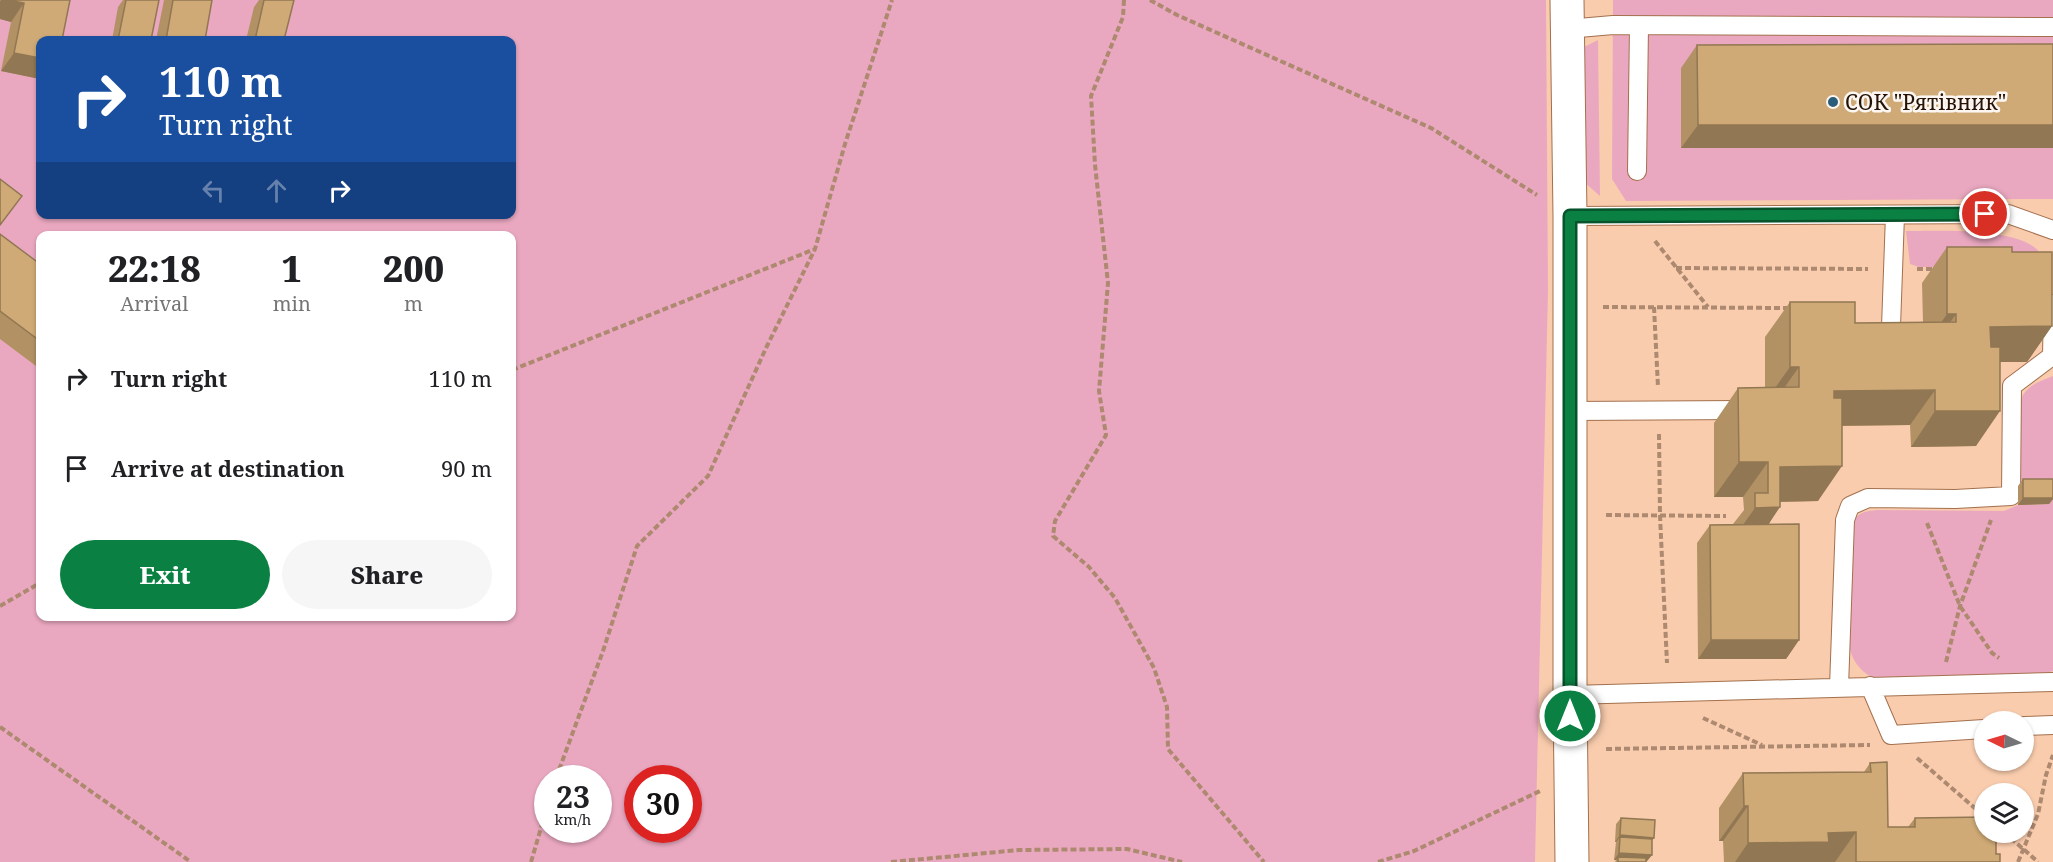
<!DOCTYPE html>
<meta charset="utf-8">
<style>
body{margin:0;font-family:"Noto Serif",serif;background:#f6f6f6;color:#202124;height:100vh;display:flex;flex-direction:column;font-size:22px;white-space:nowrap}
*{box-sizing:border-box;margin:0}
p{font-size:20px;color:#757577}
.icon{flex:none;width:33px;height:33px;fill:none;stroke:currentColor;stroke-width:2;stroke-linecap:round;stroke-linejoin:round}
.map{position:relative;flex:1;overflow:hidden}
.drawer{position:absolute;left:36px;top:231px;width:480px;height:390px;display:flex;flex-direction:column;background:#fff;border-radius:12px;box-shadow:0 2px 4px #0004}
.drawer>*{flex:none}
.banner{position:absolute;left:36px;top:36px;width:480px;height:183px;border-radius:12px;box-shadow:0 2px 4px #0004;background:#1a4fa0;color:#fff;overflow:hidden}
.needle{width:39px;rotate:275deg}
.buttons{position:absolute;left:1974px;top:711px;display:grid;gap:12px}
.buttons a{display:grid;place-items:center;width:60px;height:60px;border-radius:50%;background:#fff;box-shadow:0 2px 4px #0004;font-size:30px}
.speed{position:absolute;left:534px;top:765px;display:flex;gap:12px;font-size:30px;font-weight:700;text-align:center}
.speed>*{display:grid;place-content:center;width:78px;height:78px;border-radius:50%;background:#fff;box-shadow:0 2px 4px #0004;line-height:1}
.speed small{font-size:15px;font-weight:400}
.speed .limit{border:9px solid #d22;background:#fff;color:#111}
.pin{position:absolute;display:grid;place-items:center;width:51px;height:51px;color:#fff;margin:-26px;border:3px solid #fff;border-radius:50%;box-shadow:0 2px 6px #0007}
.me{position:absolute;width:66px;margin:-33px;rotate:0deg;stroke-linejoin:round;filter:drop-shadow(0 0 4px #0008)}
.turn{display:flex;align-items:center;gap:21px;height:126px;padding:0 24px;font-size:27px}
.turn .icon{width:78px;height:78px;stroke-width:2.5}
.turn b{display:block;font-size:42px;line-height:51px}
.lanes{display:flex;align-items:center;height:57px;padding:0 24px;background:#0003;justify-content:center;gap:30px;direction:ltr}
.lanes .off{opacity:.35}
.eta{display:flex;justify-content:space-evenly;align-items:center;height:102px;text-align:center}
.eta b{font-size:36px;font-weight:800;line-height:42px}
.button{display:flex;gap:12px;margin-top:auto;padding:12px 24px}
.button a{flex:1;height:69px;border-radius:36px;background:#0b8043;color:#fff;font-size:24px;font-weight:800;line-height:69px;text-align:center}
.button a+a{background:#f6f6f6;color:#202124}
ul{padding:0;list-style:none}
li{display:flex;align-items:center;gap:18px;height:90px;padding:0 24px}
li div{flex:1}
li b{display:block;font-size:22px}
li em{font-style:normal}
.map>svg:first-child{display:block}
.green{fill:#eaa8c0;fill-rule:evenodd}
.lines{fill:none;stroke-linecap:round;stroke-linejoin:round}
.service-casing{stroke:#a3704d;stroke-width:20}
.minor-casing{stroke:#a3704d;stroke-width:35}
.path{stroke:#ad8970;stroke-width:4;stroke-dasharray:6 3;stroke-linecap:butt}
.service{stroke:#fff;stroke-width:18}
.minor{stroke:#fff;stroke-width:33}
.wall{fill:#b29265}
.shaded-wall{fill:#917753}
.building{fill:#cfaa76;stroke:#917753;stroke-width:1.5}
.route-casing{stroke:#07532c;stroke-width:15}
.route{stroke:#0b8043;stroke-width:10}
.poi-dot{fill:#295d79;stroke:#fbf6f2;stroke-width:2}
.labels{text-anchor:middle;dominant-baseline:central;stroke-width:5;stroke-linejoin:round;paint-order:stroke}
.poi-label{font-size:21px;fill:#271305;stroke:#fbf6f2;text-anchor:start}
</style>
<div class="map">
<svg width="2053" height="862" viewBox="0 0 2053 862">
<rect width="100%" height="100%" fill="#f9ccad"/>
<path class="green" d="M0,0h1546l2,290 -13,572h-1535zM40,40h472v174h-472zM40,236h472v380h-472zM548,778h50v52h-50zM638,778h50v52h-50z
M1613,0h440v199l-427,2 -14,-22z
M1598,40l2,156 -16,-14 -2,-134z
M1906,231c30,0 120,-5 135,24l-21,12h-101l-9,-3z
M2053,376v295l-7,2 -169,6c-13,-4 -23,-15 -27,-29l2,-114c2,-20 4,-24 25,-26l127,1 14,-6 31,-1 -31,-18 1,-82c5,-18 19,-22 34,-28z"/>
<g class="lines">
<defs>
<path id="service" d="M1567,29l46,-4 440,2
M1637,171l2,-145
M1570,216l438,-2 45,16
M1891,327l4,-112
M1570,411l173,-1
M1870,686l21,49 93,-6
M1839,687l6,-167 5,-14 18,-8 87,1 56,-3 1,-110 40,-30 1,-52
M1570,695l483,-13
M2024,726l29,-1"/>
<path id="minor" d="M1567,0l3,216v479l2,167"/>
</defs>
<use href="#service" class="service-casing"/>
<use href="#minor" class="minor-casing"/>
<path class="path" d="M1124,0l-1,17 -32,79 4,69 13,118 -9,108 7,44 -51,86 -2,15 36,31 26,31 39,70 13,39 1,42 96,113
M1150,0l27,15 254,113 106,67
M1655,241l53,66
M1676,268l192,1
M1917,269h20
M1603,307l185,1
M1654,307l4,80
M512,370l303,-121
M1659,434l1,82 7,147
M1606,515l120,1
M1927,523l33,83 32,47 7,5
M0,606l40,-23
M1946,662l14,-56 31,-86
M1703,718l59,27
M0,727l191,135
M1606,749l264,-4
M1917,758l67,58
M556,778l47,-127 34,-105 71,-70 58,-128 49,-99 30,-105 47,-144
M2004,832l34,30
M531,862l17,-58
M891,862l128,-12 108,-1 55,13
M1378,862l36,-11 126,-60
M2018,862l20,-48 8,-39 7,-20"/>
<use href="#service" class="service"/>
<use href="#minor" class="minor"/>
</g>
<path class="wall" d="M0,0h70l-30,40v39l-39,-8 10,-49 -11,-3z
M123,0h36l-8,40h-39l6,-33z
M164,0h48l-7,40h-49z
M259,0h35l-10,40h-38l8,-33z
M2053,44v104h-372v-80l16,-23z
M0,234l40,30v105l-40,-30z
M1947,247l65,5 40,74 -25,36h-27l-24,84 -65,1 -1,-22 -68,1 -24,75 -38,1 -11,22 30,116 -13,19h-88l-1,-116 13,-18 23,-1 11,-14 -1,-13h-29v-74l24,-35 27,-1v-50l25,-35 65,21h68l-1,-40z
M2023,479h30v20l-4,5 -31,1v-19z
M1870,763l18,64h20l7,-9 81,36 4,8h-276l-1,-21h-4v-33l24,-35 121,-1z
M1621,818l33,20 -2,2v15l-6,7h-31l1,-2h-2l2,-18h-1l1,-18z"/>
<path class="shaded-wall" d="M1,0h7l16,3 -13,19 -11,-3v-17z
M14,53l26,5v21l-39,-8z
M1698,125h355v23h-372z
M1947,314h9l-25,35h-8z
M2052,326l-25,36h-61l24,-35z
M1790,367h9l-25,35h-9z
M1935,390l-25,35 -100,1 24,-35z
M1935,411h65l-24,35 -65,1z
M1739,462h29l-25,35h-29z
M1842,466l-24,35 -56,1 6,-9 12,-26z
M2023,498h30v1l-4,5 -31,1z
M1780,507l-24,36h-26l25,-35z
M1711,640h88l-13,19h-88z
M1744,806h4l-25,35h-4z
M1856,832l-21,30h-100l13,-19 80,-10z
M1620,835l34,3 -5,6 -29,-7 -4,5h-1z
M1619,853l33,2 -5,6 -29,-1v-3l-2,3h-2z"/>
<path class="building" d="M8,0h62l-8,40h-22v18l-26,-5 10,-50z
M126,0h33l-8,40h-33z
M173,0h39l-7,40h-39z
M264,0h30l-10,40h-29z
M2053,44v81h-355l-1,-80z
M0,179l22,17 -22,29z
M0,234l40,30v77l-40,-30z
M1947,247h65v5h40v74l-62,1 1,20h9v64h-65v-21l-101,1v7h8v68l-62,1v40l-25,1v-15h13v-31h-29l-1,-74 61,-1v-20h-9v-65h65v21l101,-1v-8h-9z
M2023,479h30v19h-30z
M1799,524v116h-88l-1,-115z
M1887,762l1,65h27v-9l69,-1v15h12v22h4v8h-144v-30l-28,1 1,9 -81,1v-37h-4l-1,-33 128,-1 -1,-9z
M1621,818l34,2 -1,18 -34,-3z
M1620,837l32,2v16l-33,-2z
M1618,857l28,1v4h-28z"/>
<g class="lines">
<defs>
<path id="route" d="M1570,716v-500l415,-2"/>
</defs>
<use href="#route" class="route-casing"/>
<use href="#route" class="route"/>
</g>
<circle class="poi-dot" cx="1833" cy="102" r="6"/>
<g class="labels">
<g class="poi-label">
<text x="1845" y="102">СОК "Рятівник"</text>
</g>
</g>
</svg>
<div class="buttons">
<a><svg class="needle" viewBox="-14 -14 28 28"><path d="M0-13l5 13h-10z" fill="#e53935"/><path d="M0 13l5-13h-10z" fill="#757577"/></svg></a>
<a><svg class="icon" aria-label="layers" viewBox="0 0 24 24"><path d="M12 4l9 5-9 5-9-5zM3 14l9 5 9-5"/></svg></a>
</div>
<div class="speed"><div>23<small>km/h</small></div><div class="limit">30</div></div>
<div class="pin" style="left:1985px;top:214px;background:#d93025"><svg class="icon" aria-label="arrive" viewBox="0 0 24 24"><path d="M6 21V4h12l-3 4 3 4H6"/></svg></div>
<svg class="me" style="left:1570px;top:716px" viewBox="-20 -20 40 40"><circle r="17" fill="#0b8043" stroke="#fff" stroke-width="3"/><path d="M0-11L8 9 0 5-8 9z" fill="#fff"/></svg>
<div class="banner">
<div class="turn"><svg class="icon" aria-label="right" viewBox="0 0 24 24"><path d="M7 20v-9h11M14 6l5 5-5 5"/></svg><div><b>110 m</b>Turn right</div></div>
<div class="lanes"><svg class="icon off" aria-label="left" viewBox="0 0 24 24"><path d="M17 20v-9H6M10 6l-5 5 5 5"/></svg><svg class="icon off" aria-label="ahead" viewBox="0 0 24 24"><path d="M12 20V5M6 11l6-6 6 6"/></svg><svg class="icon" aria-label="right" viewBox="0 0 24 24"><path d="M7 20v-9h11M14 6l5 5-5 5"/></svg></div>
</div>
<section class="drawer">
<div class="eta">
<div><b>22:18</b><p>Arrival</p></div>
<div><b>1</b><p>min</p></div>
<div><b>200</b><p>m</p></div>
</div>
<ul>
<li><svg class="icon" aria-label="right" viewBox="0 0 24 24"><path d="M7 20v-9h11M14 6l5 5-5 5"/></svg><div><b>Turn right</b></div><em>110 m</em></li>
<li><svg class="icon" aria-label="arrive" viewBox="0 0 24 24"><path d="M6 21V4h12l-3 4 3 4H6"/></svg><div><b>Arrive at destination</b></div><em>90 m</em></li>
</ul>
<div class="button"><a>Exit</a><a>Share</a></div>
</section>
</div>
